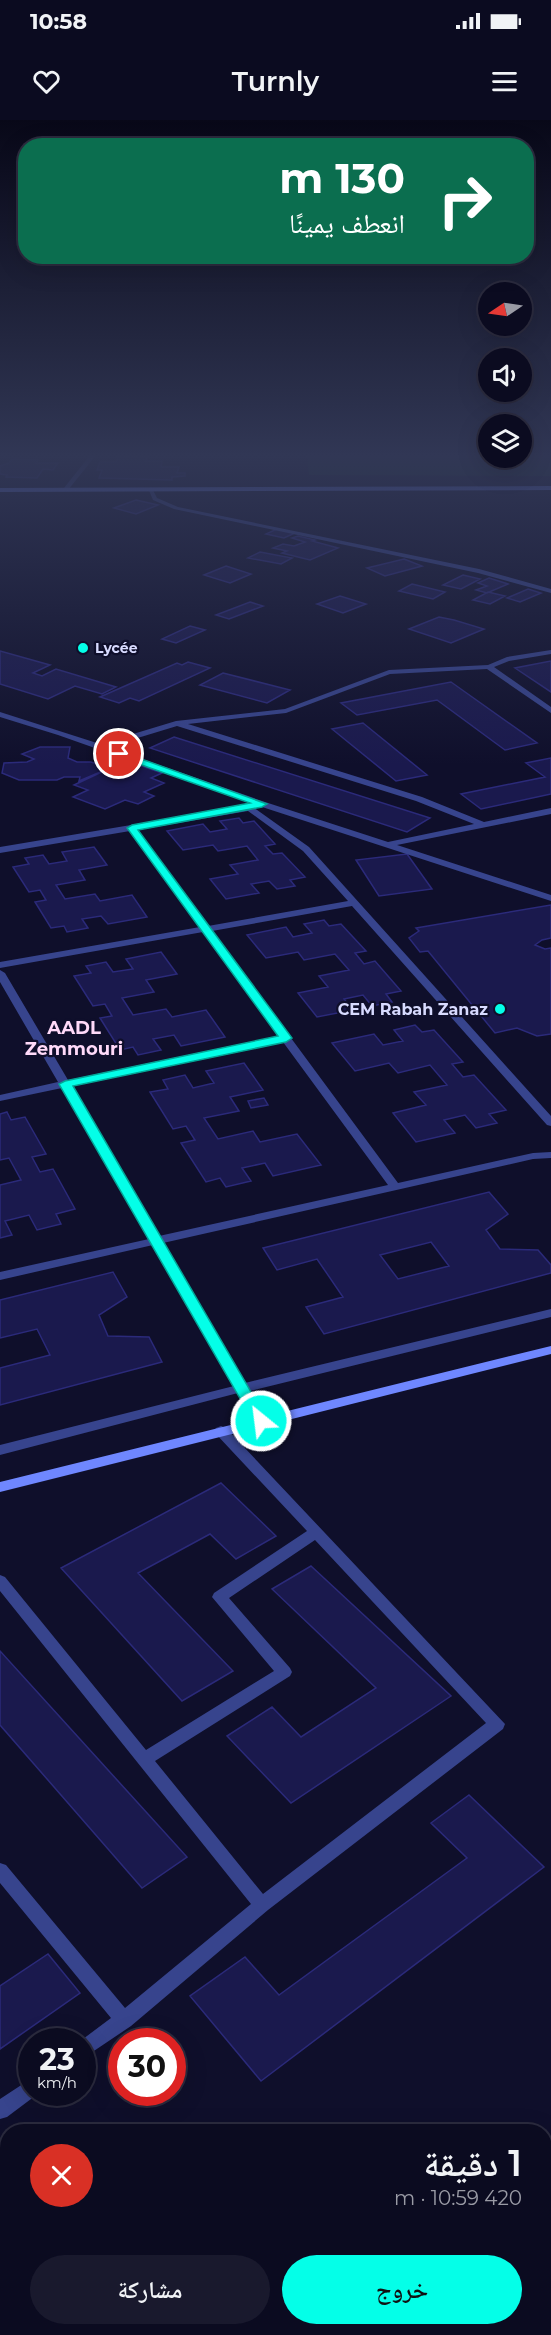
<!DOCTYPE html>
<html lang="ar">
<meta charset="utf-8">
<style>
body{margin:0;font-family:Montserrat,"Noto Naskh Arabic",sans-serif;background:#19192d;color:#f1f3f6;direction:rtl;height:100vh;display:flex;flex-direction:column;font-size:22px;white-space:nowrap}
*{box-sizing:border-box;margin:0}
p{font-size:20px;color:#9a9ba5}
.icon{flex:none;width:33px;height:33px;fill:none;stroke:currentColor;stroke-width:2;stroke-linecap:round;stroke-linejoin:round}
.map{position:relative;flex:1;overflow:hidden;direction:ltr}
.side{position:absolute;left:0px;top:2004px;width:552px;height:212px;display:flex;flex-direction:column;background:#0b0b20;border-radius:24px 24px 0 0;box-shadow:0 6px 24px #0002,0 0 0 2px #2b2b3e;direction:rtl}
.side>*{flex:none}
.hud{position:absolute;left:18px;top:18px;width:516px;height:126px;border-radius:24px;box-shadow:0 6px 24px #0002,0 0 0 2px #2b2b3e;direction:rtl;background:#0b6e4f;color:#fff;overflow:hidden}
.needle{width:39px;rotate:257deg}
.controls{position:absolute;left:478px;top:162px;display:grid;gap:12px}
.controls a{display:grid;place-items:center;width:54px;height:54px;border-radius:50%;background:#0b0b20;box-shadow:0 6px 24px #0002,0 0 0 2px #2b2b3e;font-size:30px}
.speed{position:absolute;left:18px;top:1908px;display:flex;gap:12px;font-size:30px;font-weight:700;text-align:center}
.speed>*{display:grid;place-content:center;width:78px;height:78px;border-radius:50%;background:#0b0b20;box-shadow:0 6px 24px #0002,0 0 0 2px #2b2b3e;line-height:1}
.speed small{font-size:15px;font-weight:400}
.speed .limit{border:9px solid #d22;background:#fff;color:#111}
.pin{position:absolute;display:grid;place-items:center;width:51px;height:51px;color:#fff;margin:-26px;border:3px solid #fff;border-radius:50%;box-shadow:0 2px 6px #0007}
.me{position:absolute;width:66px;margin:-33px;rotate:331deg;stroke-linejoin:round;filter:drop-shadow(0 0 4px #0008)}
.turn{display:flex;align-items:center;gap:21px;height:126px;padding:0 30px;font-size:27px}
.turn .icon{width:78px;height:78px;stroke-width:2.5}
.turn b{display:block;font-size:42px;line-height:51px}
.round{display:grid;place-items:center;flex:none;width:63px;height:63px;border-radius:32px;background:#19192d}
.summary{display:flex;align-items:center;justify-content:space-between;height:102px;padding:0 30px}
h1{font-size:36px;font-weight:600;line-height:45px}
.action{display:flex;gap:12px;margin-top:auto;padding:12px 30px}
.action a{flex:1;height:69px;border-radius:36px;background:#04ffe8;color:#111;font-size:24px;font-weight:600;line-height:69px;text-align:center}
.action a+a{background:#19192d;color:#f1f3f6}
.status{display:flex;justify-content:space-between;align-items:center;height:42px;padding:0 30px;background:#0b0b20;direction:ltr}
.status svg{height:16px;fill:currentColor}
header{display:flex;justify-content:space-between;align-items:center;height:78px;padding:0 30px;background:#0b0b20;font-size:27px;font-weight:600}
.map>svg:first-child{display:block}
.green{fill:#11352d}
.building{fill:#1a194d;stroke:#2b2a7a;stroke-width:1.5;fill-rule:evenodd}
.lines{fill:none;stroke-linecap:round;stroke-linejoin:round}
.street{fill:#37448d;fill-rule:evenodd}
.secondary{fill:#6f87ff;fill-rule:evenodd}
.route{fill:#04ffe8;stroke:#03a697;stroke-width:1.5}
.poi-dot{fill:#04ffe8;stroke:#0f0f2b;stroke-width:2}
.labels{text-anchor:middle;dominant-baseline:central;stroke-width:4.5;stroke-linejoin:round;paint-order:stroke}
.far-poi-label{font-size:14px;font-weight:bold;fill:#d8dbff;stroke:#0f0f2b;text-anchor:start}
.poi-label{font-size:16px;font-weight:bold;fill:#d8dbff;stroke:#0f0f2b;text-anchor:end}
.neighbourhood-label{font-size:18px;font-weight:bold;fill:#ffdaf9;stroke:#0f0f2b}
</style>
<div class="status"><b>10:58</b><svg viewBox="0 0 49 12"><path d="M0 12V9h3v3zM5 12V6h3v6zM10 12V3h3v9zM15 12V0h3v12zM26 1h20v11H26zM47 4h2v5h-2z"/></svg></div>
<header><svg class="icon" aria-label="menu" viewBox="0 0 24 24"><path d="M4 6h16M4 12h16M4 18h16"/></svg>Turnly<svg class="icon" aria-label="heart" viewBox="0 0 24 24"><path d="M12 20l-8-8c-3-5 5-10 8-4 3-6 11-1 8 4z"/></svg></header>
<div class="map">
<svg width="551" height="2215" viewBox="0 0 551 2215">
<rect width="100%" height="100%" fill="#0f0f2b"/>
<path class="green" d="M307,334h182v4l62,-4v22l-242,-1z"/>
<path class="building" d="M119,334h29l-2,7h16l-1,6h18l-2,6h8v3l-13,1v3l-73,-2 3,-8h-5l3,-8h16z
M12,339l26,1 -2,3h22l-5,7 -10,-1 -6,9 -31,-1 1,-2 -7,-1v-8l9,-3z
M136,380l22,5 -22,9 -22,-6z
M277,409l18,4 -11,5 -18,-4z
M298,416l17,4 -3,1 26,7 -28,12 -28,-7 5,-2 -14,-3 10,-4 11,2 11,-4 -13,-4z
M260,432l32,6 -11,6 -33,-6z
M404,439l18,7 -37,10 -18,-8z
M226,446l25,8 -21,9 -26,-8z
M463,455l17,4 -19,10 -18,-4z
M489,458l19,6 -21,9 -11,-3 11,-4 -9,-3z
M412,464l33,8 -12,7 -34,-8z
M528,469l13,4 -21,9 -13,-4z
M488,472l17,4 -15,8 -17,-4z
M340,476l26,8 -23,9 -26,-9z
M250,482l13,4 -34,13 -13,-4z
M439,497l15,3 30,9 -33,14 -42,-14z
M190,506l15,4 -29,13 -14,-4z
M0,531l50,14 -17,8 9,3 14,-7 60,18 -14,7 -27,-8 -27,13 -48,-15z
M551,541v31l-36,-24z
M188,542l22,6 -71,33 -9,-3 -11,5 -19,-6 77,-34 5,2z
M223,553l67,17 -23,13 -67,-18z
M451,562l86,61 -32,7 -68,-50 -80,15 -16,-12z
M363,603l64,52 -31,6 -64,-52z
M174,617l256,81 -23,14 -257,-84z
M40,627h30l-2,11 9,4h14l23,8h-9l-26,11 1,-4h-16l-7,3h-38l-17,-7 2,-10 23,-1 7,-3 -12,-5z
M551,638v36l-70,15 -20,-15 84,-17 -19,-14z
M136,644l26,9 -11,5 13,5 -20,9 10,4 -16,8 -13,-4 -20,9 -32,-12 15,-7 -14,-5 34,-16 9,4z
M239,698l4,5 11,-2 21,23 -10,2 8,8 9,-1 23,24 -15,3 5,6 -18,3 -8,-8 -18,3 8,9 -33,6 -16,-20 28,-5 -8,-9 28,-5 -11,-14 -29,5 -5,-6 -30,5 -16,-19 36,-7 7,8 17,-3 -7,-8z
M94,727l13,18 -28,5 6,10 -29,5 9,14 30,-5 5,7 32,-6 15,22 -39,7 -7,-8 -19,3 6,9 -21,4 -3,-6 -13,2 -16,-26 11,-2 -6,-10 -11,2 -16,-25 16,-3 -4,-6 18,-3 6,9 18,-3 -5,-9z
M407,734l25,35 -53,7 -23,-36z
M551,785v33l-9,2 -7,5 10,4 6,-1v86l-14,2 -20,-8 -22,5 -67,-82 -8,1 -11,-14 10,-7 -3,-3z
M324,800l5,6 12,-2 25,27 -11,2 9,11 11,-3 26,30 -15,3 6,8 -20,4 -9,-11 -19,4 9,11 -36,7 -19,-24 30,-6 -9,-11 30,-6 -14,-16 -31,6 -6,-8 -32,6 -19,-23 39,-8 7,10 19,-4 -8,-9z
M161,832l16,22 -31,6 8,12 -32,6 11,17 33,-6 6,8 34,-7 19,27 -44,9 -7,-11 -21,4 8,11 -23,5 -5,-8 -13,3 -20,-32 12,-2 -7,-12 -12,2 -19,-30 17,-3 -5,-7 20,-4 7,10 20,-3 -7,-10z
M415,905l7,7 12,-2 29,32 -11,2 11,13 11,-2 32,35 -17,4 8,9 -21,5 -11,-13 -21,5 11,13 -39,9 -23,-29 33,-8 -12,-13 33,-7 -17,-20 -32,8 -9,-10 -34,8 -23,-28 42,-9 9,11 20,-4 -9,-11z
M244,943l19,27 -33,7 9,14 -35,7 14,21 35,-8 7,11 37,-8 24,31 -48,11 -8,-13 -23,5 9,13 -25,6 -6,-9 -14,4 -25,-39 14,-3 -9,-14 -13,3 -23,-37 18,-3 -5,-9 22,-5 8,13 21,-5 -8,-12z
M264,978l4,7 -17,3 -3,-7z
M7,992l4,8 14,-3 21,37 -14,3 8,15 13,-3 22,40 -19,5 5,10 -24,6 -8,-15 -24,6 7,14 -12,3v-53l21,-5 -12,-22 -9,2v-46z
M489,1072l19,22 -22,16 14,19 38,1 13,15v8l-227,61 -18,-27 37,-10 -26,-38 -40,11 -14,-22zM431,1122l18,24 -51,13 -18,-24z
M113,1152l14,25 -28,18 9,21 41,1 13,25 -162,43v-37l50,-13 -13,-26 -37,9v-38z
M221,1363l55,53 -40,23 -26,-25 -72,39 95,98 -51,30 -121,-133z
M311,1446l140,130 -160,107 -64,-67 45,-29 29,30 75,-49 -104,-99z
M0,1531l187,206 -45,31 -142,-163z
M469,1675l75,72 -283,214 -71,-85 55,-39 34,38 188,-137 -36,-35z
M48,1834l32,39 -80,56v-63z"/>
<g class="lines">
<path class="street" d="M91,334h6l-29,36h-4v-2z
M148,368h4l5,10 21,9 301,62 72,20v4l-73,-20 -304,-64 -21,-9z
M551,530v4l-42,7 -15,6 57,40v6l-64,-44 -97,5 -104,39 -98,11 234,73 62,25 67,-14v6l-154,31 154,50v6l-292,-95 -201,-71 -58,-18v-5l100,32 76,-23 109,-12 104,-39 99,-5 19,-8zM177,606l239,75 58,23 -86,18 -123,-40 -157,-55z
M250,685l59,42 242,269v10l-4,-1 -195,-219 -140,25 186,252 135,-30 18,-1v6l-18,1 -370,84 82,140 306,-74v8l-301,74 18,30 -2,3h-10l-18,-31 -238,62v-10l234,-59 -81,-141 -153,35v-8l149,-33 -87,-151 -62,13v-6l58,-13 -58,-100v-12l5,3 63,107 211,-44 -76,-104 -203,36v-6l200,-35 -70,-96 -130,22v-6zM248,691l55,40 45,50 -140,25 -70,-96zM283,922l105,143 -229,51 -88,-150z
M221,1306l5,2 279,296 -2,5 -235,181 -137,116 -49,33v-17h-3l32,-24 -111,-135v-20l6,2 119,143 126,-104 -251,-313v-16l5,2 141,173 128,-79 -62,-74 2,-4 93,-62 -91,-97 -2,-3 2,-3zM315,1420l171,183 -223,171 -108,-133 135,-85 2,-4 -2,-4 -61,-70z
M32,1958v14l7,1 -32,24 -7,2v-20z"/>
<path class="secondary" d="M551,366v4l-551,2v-4z
M551,1226v8l-551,138v-10z"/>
</g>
<linearGradient id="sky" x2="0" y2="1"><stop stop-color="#080818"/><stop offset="0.52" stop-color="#313755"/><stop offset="1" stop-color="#313755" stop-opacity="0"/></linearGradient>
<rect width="551" height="645" fill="url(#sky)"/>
<path class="route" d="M119,631l148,53 -5,3 -124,23 154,208 -6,4 -213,44 195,335 -7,6 -8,-6 -194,-337 6,-3 213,-45 -151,-208 5,-3 118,-22 -134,-47 -1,-2z"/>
<g class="poi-dot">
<circle cx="83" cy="528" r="6"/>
<circle cx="500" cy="889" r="6"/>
</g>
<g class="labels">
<g class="far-poi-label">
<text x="95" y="528">Lycée</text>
</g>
<g class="poi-label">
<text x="488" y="889">CEM Rabah Zanaz</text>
</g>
<g class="neighbourhood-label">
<text x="74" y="908">AADL<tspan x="74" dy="21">Zemmouri</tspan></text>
</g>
</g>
</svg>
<div class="controls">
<a><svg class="needle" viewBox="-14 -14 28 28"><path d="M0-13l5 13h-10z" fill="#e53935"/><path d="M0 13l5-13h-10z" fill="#9a9ba5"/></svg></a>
<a><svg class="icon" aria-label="sound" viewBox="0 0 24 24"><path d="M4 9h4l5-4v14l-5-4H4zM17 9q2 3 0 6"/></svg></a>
<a><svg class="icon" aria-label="layers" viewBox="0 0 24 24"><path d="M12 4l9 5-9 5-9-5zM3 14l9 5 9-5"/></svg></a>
</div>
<div class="speed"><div>23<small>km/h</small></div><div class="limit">30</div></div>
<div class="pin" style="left:119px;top:634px;background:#d93025"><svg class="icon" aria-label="arrive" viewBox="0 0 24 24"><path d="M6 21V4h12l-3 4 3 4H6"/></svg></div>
<svg class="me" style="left:261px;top:1301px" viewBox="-20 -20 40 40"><circle r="17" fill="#04ffe8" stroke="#fff" stroke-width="3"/><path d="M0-11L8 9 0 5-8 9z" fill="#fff"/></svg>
<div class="hud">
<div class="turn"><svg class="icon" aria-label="right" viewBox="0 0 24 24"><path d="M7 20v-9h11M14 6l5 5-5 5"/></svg><div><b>130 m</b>انعطف يمينًا</div></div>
</div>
<section class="side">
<div class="summary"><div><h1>1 دقيقة</h1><p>420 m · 10:59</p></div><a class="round" style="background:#d93025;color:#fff"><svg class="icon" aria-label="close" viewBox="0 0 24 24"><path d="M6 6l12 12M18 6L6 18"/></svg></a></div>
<div class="action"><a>خروج</a><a>مشاركة</a></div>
</section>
</div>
